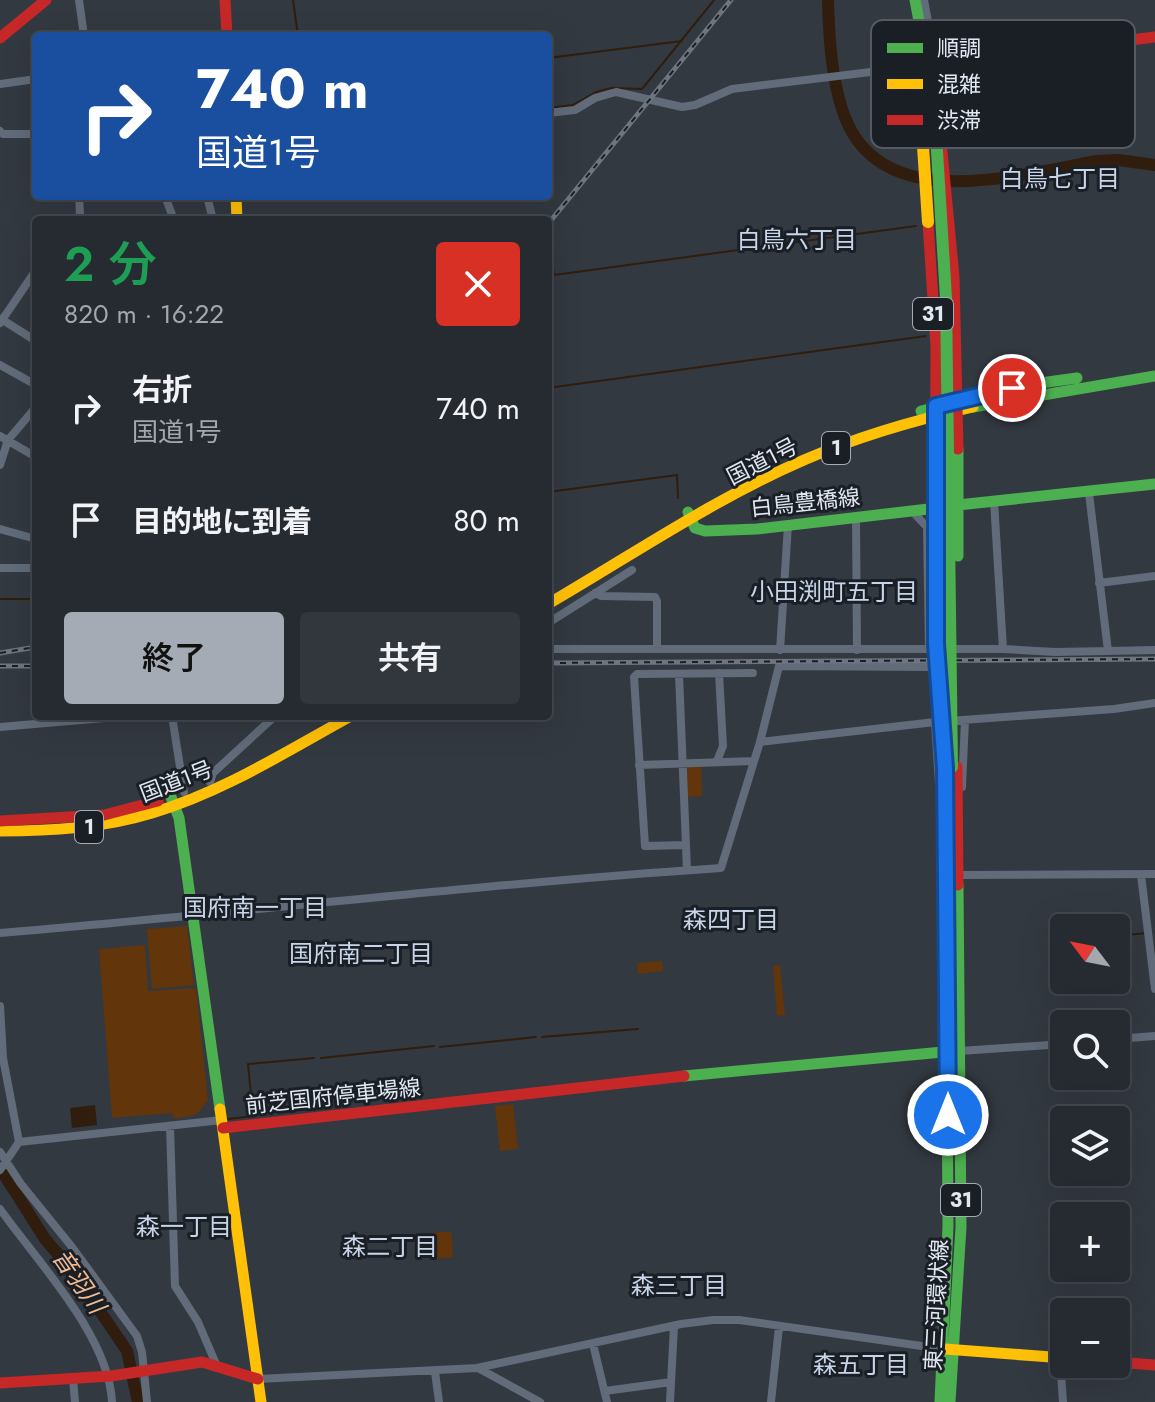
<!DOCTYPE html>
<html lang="ja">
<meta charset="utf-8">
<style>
body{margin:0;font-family:Jost,"Noto Sans JP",sans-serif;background:#32373d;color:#f1f3f6;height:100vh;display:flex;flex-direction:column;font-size:30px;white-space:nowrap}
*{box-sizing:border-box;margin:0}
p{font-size:26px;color:#a4a7ab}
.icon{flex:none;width:44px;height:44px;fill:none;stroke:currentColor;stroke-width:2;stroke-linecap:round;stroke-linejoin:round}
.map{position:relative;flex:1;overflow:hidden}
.drawer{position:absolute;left:32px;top:216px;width:520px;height:504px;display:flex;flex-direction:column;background:#262b31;border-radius:8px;box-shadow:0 8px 32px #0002,0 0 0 2px #42474d}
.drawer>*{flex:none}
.guide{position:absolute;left:32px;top:32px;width:520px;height:168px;border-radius:8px;box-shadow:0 8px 32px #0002,0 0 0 2px #42474d;background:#1a4fa0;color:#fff;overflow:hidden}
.needle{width:52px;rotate:302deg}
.controls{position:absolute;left:1050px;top:914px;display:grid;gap:16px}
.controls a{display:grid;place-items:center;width:80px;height:80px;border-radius:8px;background:#262b31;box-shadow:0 8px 32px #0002,0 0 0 2px #42474d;font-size:40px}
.pin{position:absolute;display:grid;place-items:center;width:68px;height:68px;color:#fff;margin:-34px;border:4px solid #fff;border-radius:50%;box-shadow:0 2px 8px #0007}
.me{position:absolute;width:88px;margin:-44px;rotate:0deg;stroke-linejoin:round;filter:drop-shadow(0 0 6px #0008)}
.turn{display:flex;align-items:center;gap:28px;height:168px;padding:0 32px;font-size:36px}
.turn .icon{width:104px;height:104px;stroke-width:2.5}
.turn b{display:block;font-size:56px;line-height:68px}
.round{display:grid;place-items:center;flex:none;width:84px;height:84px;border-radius:8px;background:#32373d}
.headline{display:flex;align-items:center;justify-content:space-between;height:136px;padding:0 32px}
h1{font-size:48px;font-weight:600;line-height:60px;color:#1e9e55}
.button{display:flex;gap:16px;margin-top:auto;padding:16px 32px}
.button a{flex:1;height:92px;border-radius:8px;background:#a4abb4;color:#111;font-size:32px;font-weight:600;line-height:92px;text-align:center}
.button a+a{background:#32373d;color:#f1f3f6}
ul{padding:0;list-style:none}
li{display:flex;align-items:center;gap:24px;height:112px;padding:0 32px}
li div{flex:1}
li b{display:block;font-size:30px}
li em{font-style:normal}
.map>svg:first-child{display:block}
.green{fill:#62350a}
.water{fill:#301d0e}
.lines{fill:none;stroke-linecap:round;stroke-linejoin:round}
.stream{stroke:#301d0e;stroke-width:2}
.river{stroke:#301d0e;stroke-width:12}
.street{stroke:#616b79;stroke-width:8}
.fast{stroke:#4caf50;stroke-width:11}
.slow{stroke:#ffc107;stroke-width:11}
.jam{stroke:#c62828;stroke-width:11}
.rail-casing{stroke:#6e757f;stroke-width:5}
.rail{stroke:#1a1f26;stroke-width:2;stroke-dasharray:6;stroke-linecap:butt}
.fast-bridge{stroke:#4caf50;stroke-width:12}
.slow-bridge{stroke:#ffc107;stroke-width:12}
.jam-bridge{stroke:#c62828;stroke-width:12}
.route-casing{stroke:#114b97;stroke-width:20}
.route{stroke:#1a73e8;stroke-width:14}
.labels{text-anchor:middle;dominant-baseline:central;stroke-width:6;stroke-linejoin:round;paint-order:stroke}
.shield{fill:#1a1f26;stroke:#a5acb5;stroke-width:2}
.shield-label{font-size:20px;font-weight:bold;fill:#e1e8f2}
.street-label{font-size:22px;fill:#e1e8f2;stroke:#1a1f26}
.neighbourhood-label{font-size:24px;fill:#c8d5e9;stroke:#1a1f26}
.water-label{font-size:24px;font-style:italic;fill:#f3b991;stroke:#1a1f26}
.key{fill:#1a1f26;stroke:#565b63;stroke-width:2}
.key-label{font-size:22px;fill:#e1e8f2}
</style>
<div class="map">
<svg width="1155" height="1402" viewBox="0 0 1155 1402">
<rect width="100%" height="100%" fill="#333941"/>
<path class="green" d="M701,764l1,32 -15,1 -1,-32z
M187,926l7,59 -42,4 -5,-60z
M145,945l3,46 48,-3 12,112 -11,14 -22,5 -4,-6 -59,5 -13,-169z
M662,961l1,10 -25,3 -1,-11z
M780,965l5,50 -8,1 -4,-50z
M513,1104l5,45 -18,2 -5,-45z
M451,1231l2,26 -21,2 -2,-26z"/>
<path class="water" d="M95,1105l2,20 -25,3 -2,-20z"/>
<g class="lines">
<path class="stream" d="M293,0l5,36
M548,58l134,-17
M548,108l25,-3 23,-13 15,-4 31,1 72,-89
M549,241l5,34 362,-49
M548,388l378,-52
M548,492l129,-17 1,23
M0,599h36
M1116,936l31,-3
M1056,940h8
M542,1037l96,-8
M440,1047l96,-10
M321,1058l113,-12
M228,1119l25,-3 -5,-52 66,-6"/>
<path class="river" d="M828,0c1,36 3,74 14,109 34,109 174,66 255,52l22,-1 36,5
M0,1168l45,71 30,35 52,77 11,51"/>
<path class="street" d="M79,0l5,36
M924,0l12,64h-3
M0,84l36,-5
M548,113l27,-3 20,-12 21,-6 66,15 13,-2 37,-16 188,-23
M0,131l3,3h33
M165,196l9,24
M207,196l6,24
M77,220l3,-6 -1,-18
M1,319l35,22
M0,323l36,-53
M0,365l36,20
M0,436l36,21
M0,465l8,-25 28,-33
M912,511l15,16 2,123
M856,517l1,133
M0,529l36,10
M0,568h36
M1099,583l56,-7
M595,593l6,3 54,1 2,4v48
M548,623l84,-53
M548,649h455l-9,-148
M1003,649l52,3 53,-1 -19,-158
M780,650l8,-125
M1108,651l47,-1
M679,674l8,196
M172,716l12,76
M935,722l4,61
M0,727l127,-11
M760,742l175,-20 179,-13 41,-6
M717,761l6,-15 -4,-73
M639,765l115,-4
M210,782l3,-9 62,-57
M962,787l3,-67
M686,845l-41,1 -11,-169 3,-3 116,-1
M962,875l193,-1
M1141,875l14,114
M0,933c240,-20 480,-49 721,-65l39,-126 19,-76 148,1
M0,1006l3,52 16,84 -19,28
M1116,1039l39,-3
M960,1051l104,-7
M170,1126l5,160 23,36 18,42
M19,1142l203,-22
M0,1152l21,32 51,63 65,89 5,16 5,50
M0,1209c37,52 109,127 112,193
M593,1344l14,58
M1060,1358l3,44
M478,1368l62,34
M435,1372l4,30
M73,1379l2,23
M258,1379l219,-11 204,-44 32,-4h26l204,29
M605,1391l66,-9
M670,1402l4,-76
M771,1402l8,-75"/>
<path class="fast" d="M915,0l10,53
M973,407l182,-31
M921,411l112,-27 44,-6
M958,449v107
M958,505l197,-21
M688,512l7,16 10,3 52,-2 180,-21
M171,797l8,21 41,291
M684,1076l270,-25
M940,1402l8,-176 -3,-458
M950,1402l11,-175 -3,-342"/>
<path class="slow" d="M236,196l1,24
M548,604c84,-49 166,-105 256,-144 55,-24 111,-40 169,-53
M0,831c51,0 103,-3 152,-18 71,-21 135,-62 199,-97
M220,1109l41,293
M945,1349l119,9"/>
<path class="jam" d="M225,0l2,36
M0,38l46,-38
M936,64l219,-27
M938,110l16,167 4,172
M928,222l8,124 -1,211
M957,767l1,118
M0,821l104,-6 54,-14
M223,1128l461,-52
M1116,1362l39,3
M0,1383l111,-7 91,-14 56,17"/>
<defs>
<path id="rail" d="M548,224l183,-224
M0,653l36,-6
M548,663l607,-4
M0,666h36"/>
</defs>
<use href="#rail" class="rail-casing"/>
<use href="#rail" class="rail"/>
<path class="fast-bridge" d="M925,53l12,98 9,147 6,469"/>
<path class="slow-bridge" d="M917,55l11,167"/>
<path class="jam-bridge" d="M935,557l1,87 9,124"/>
</g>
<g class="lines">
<defs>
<path id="route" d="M948,1115l-3,-347 -9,-124v-238l76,-18"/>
</defs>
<use href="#route" class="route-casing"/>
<use href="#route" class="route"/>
</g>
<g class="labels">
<g class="shield">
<rect x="913" y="298" width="40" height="32" rx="6"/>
<rect x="822" y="432" width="28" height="32" rx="6"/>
<rect x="75" y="811" width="28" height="32" rx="6"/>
<rect x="941" y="1184" width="40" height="32" rx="6"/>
</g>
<g class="shield-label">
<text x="933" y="314">31</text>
<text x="836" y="448">1</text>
<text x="89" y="827">1</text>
<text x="961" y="1200">31</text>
</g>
<g class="street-label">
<text transform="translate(762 461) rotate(-27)">国道1号</text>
<text transform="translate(805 502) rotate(-6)">白鳥豊橋線</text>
<text transform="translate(176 781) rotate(-21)">国道1号</text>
<text transform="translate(333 1096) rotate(-6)">前芝国府停車場線</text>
<text transform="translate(936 1305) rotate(-87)">東三河環状線</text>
</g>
<g class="neighbourhood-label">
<text x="1060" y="178">白鳥七丁目</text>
<text x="797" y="239">白鳥六丁目</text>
<text x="834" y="591">小田渕町五丁目</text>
<text x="255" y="907">国府南一丁目</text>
<text x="731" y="919">森四丁目</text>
<text x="361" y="953">国府南二丁目</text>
<text x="184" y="1226">森一丁目</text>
<text x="390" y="1246">森二丁目</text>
<text x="679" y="1285">森三丁目</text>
<text x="861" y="1364">森五丁目</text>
</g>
<g class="water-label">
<text transform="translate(79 1281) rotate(55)">音羽川</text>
</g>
</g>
<rect x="871" y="20" width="264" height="128" rx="12" class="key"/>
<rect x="887" y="43" width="36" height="10" fill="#4caf50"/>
<rect x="887" y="79" width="36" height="10" fill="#ffc107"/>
<rect x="887" y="115" width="36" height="10" fill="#c62828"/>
<g class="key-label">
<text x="937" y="56">順調</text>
<text x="937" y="92">混雑</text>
<text x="937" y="128">渋滞</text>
</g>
</svg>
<div class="controls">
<a><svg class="needle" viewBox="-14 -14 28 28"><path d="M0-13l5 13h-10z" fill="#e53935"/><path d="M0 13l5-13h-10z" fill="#a4a7ab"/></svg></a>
<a><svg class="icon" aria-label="search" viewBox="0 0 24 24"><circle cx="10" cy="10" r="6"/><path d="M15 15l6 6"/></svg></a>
<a><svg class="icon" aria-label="layers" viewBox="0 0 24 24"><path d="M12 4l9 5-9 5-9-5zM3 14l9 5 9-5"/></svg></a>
<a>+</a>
<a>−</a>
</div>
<div class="pin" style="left:1012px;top:388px;background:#d93025"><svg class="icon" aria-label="arrive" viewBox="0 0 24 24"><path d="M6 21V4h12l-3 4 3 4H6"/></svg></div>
<svg class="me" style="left:948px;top:1115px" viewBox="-20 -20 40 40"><circle r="17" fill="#1a73e8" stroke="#fff" stroke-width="3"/><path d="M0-11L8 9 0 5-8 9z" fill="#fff"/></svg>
<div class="guide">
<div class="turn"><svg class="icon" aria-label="right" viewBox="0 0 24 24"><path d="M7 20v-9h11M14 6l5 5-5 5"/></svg><div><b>740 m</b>国道1号</div></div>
</div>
<section class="drawer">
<div class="headline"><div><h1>2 分</h1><p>820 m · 16:22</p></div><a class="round" style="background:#d93025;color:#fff"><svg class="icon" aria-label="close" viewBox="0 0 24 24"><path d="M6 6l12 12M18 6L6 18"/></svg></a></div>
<ul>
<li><svg class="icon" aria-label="right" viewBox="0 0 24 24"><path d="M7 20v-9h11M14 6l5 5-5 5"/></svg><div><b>右折</b><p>国道1号</p></div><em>740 m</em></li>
<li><svg class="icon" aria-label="arrive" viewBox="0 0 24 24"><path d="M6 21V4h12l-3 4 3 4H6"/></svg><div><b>目的地に到着</b></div><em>80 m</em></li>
</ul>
<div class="button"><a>終了</a><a>共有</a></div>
</section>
</div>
